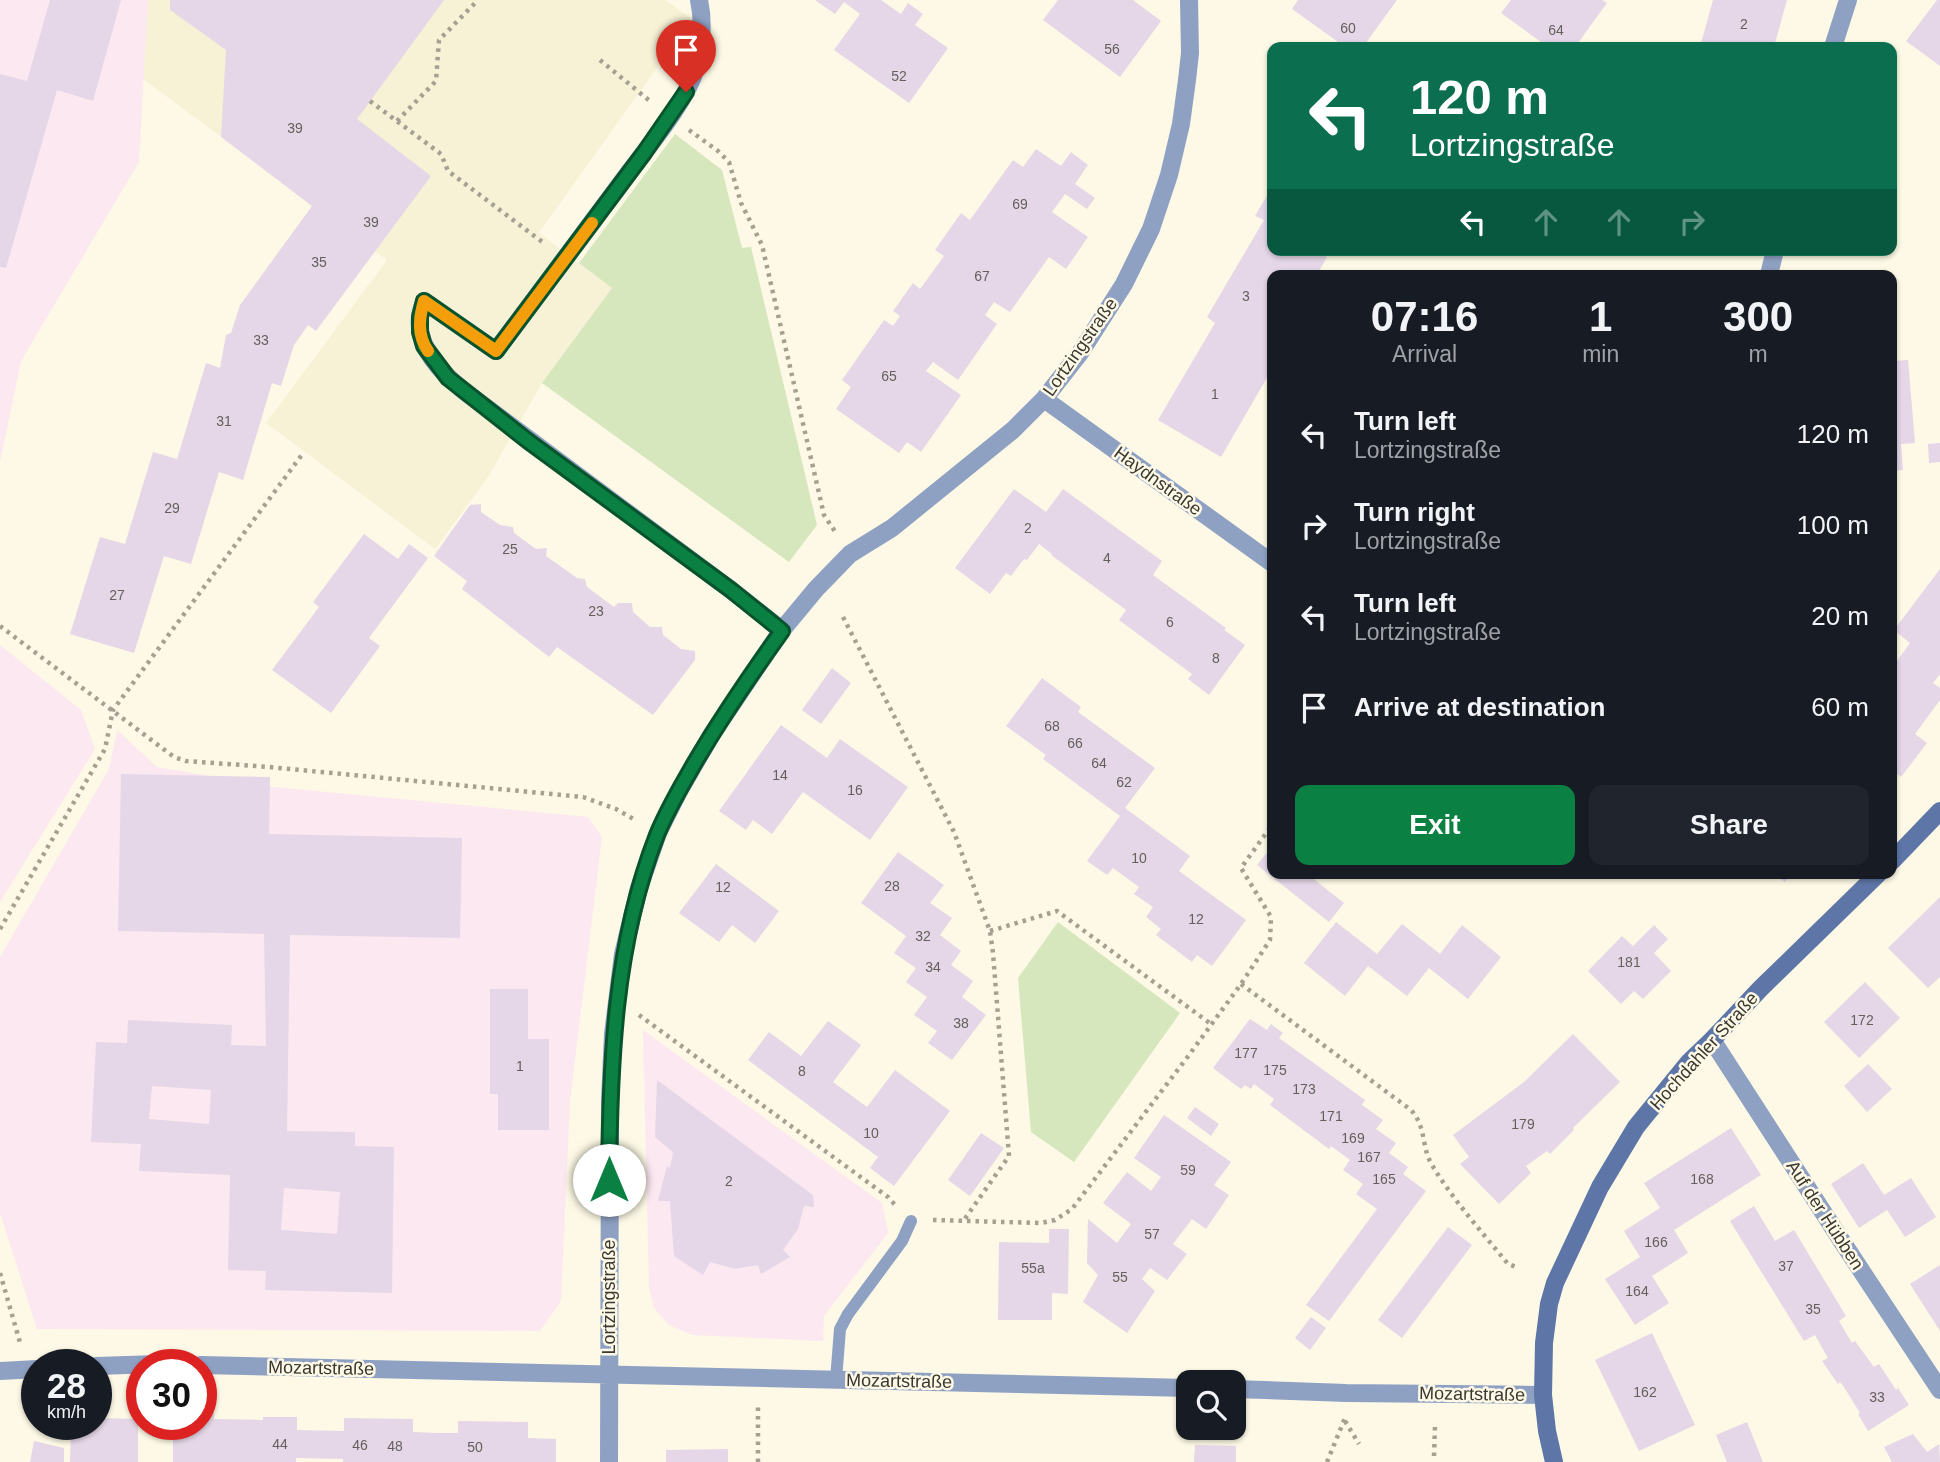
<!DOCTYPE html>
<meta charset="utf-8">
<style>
body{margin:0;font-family:Helvetica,sans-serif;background:#20242c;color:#f1f3f6;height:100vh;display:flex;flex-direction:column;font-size:26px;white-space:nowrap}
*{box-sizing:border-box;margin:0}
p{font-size:23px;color:#9ea1a6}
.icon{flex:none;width:38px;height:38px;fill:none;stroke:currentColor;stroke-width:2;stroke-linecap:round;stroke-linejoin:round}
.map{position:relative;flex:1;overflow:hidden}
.drawer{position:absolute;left:1267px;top:270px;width:630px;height:609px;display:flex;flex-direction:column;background:#171b24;border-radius:14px;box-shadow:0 2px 5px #0004}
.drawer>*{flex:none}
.top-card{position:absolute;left:1267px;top:42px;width:630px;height:214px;border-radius:14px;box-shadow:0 2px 5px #0004;background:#0b6e4f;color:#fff;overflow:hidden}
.fabs{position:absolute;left:1176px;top:1370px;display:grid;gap:14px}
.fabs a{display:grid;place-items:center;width:70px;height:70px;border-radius:14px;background:#171b24;box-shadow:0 2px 5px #0004;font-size:35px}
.speed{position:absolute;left:21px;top:1349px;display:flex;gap:14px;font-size:35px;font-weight:700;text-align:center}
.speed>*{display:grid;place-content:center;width:91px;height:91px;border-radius:50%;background:#171b24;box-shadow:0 2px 5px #0004;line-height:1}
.speed small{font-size:18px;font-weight:400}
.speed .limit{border:10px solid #d22;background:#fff;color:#111}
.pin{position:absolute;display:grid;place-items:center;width:60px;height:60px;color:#fff;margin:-72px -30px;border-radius:50% 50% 50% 0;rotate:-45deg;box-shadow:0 0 7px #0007}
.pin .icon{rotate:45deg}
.me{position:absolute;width:77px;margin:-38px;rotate:0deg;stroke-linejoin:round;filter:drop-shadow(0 0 5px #0008)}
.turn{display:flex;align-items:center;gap:24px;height:147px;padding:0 28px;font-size:32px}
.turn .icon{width:91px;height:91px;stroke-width:2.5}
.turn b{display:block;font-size:49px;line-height:60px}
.lanes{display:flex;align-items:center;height:66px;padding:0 28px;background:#0003;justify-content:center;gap:35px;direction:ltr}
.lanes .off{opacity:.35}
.eta{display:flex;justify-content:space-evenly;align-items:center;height:119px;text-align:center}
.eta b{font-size:42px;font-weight:700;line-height:49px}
.button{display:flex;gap:14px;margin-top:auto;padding:14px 28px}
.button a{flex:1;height:80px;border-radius:14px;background:#0b8043;color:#fff;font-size:28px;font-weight:700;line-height:80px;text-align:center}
.button a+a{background:#20242c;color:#f1f3f6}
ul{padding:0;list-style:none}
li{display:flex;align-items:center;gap:21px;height:91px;padding:0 28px}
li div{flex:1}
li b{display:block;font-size:26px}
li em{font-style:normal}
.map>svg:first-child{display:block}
.built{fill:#f7f1d6}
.education{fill:#fce8f0}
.green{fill:#d6e6bd}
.building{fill:#e5d7e7;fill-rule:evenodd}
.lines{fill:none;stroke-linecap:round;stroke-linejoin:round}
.path{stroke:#a4a193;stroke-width:4.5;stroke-dasharray:3.5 5;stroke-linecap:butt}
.lane{stroke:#8fa1c3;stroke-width:12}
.street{stroke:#8fa1c3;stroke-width:18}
.secondary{stroke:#5d76a7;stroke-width:18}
.route-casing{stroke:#07532c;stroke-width:18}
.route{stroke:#0b8043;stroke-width:12}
.slow{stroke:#f59e0b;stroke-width:12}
.labels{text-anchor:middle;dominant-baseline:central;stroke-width:5;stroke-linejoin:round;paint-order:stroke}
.number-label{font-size:14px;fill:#65605e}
.street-label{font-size:18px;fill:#3a3831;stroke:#fdf9e6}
</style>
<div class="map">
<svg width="1940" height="1462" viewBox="0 0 1940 1462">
<rect width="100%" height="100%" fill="#fdf9e6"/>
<path class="built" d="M148,0h517l27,19 -153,214 73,55 -70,95 -54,94 -53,72 -169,-126 121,-163 -244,-181z"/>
<path class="education" d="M0,0h148l-9,162 -118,199 -21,101z
M0,645l81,65 14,39 -95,153z
M117,730l40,37 117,20 314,30 14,20 -32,264 -9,200 -21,30 -503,-2 -37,-116v-256l109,-188z
M643,1030l239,173 6,30 -64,83 -1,25 -131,-6 -23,-10 -15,-17 -5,-21z"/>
<path class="green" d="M675,134l47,36 20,78 9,-1 66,278 -28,37 -247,-179 70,-95 -33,-25z
M1058,922l122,91 -106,149 -43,-30 -13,-154z"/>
<path class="building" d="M50,0h71l-28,101 -36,-11 -51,178 -6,-1v-193l27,7z
M170,0h274l-87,119 74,57 -115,155 -8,-6 -14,20 -13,41 -9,-3 -29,97 -24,-8 -28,92 -27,-8 -30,97 -64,-19 30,-97 25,7 28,-92 24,7 29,-96 14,5 6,-33 5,-2 9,-28 72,-99 -91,-69 5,-87 -56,-40z
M815,0h66l20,14 7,-11 15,11 -8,11 33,23 -39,55 -75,-53 26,-36 -16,-12 -9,12z
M1058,0h75l28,21 -41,56 -77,-57z
M1298,0h99l-34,47h-18l-53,-38z
M1511,0h91l5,3 -32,44h-27l-47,-34z
M1713,0h74l-13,47h-74z
M1937,0h3v66l-34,-25z
M1036,149l25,17 10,-14 17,13 -13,19 20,14 -8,11 -22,-15 -13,18 36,25 -22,32 -17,-12 -39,55 -16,-10 -9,13 12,9 -39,56 -25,-18 -7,9 35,24 -40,57 -14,-10 -8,11 -63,-44 15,-22 -9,-7 42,-60 9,6 7,-10 -7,-5 20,-28 7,6 24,-33 -9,-6 26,-37 9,7 43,-60 10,7z
M1272,187v63h46l-1,2 10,5 -10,18h-45v76l-2,4 2,1v13l-51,88 -63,-37 57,-97 -8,-6 57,-97 -9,-4z
M1908,360l7,83 -14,1 2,26 -11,1v-110z
M1940,443v19l-11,1 -1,-19z
M1014,489l32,23 17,-23 99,72 -9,14 73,53 -2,2 21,15 -36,50 -21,-16 4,-5 -73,-54 7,-10 -75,-55 1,-1 -13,-10 -12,16 -3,-1 -13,17 -5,-3 -16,21 -35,-26z
M481,504v8l19,13 13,2 1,6 22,16 11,-1 -1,8 31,22 8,1 2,8 27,20 4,-4h14l1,9 17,15h12l1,8 18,14 14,2v9l-42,55 -96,-68 -8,10 -87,-68 5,-8 -33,-25 36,-51z
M364,534l34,25 11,-15 19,14 -59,80 11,8 -49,67 -59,-43 47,-63 -6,-5z
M1940,569v105l-7,9 7,5v12l-25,34 12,9 -26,34 -9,-7v-102l18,-25 -16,-13z
M832,668l19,15 -30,41 -19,-14z
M1042,678l39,29 -3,5 77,56 -30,40 65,48 -11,15 67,49 -34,46 -15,-11 -5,7 -36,-27 5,-6 -15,-12 7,-10 -19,-13 5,-7 -26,-19 -6,7 -20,-14 33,-45 -77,-57 3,-4 -40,-29z
M781,725l46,33 13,-19 68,48 -38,53 -67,-48 -31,42 -19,-14 -7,10 -27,-19z
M121,774l149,3 -1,57 193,4 -2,100 -170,-3 -3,196 68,1v14l39,1 -2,146 -127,-3 1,-19 -38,-1 2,-95 -91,-4 2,-27 -50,-2 5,-100 31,1 1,-23 104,5 -1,20 35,1 -2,-112 -146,-3zM152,1086l59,4 -2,34 -60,-5zM284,1188l56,4 -3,42 -56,-4z
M1272,846v27h34l38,30 -15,19 -72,-57z
M898,852l46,33 -14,18 22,15 -12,17 21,16 -10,14 22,16 -11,16 24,18 -34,45 -24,-17 9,-12 -23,-16 13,-18 -21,-15 10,-14 -22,-15 12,-17 -45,-33z
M716,864l63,47 -24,32 -23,-18 -13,17 -40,-29z
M1773,873h18l-6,9z
M1940,897v80l-12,11 -40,-40z
M1336,922l41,32 25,-30 38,30 22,-29 39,32 -33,42 -39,-31 -22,28 -39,-30 -23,30 -41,-33z
M1654,925l14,14 -14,14 17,18 -28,28 -9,-8 -13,13 -33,-33 34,-35 11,10z
M1865,982l35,36 -41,40 -35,-36z
M490,989h38v50h21v91h-51v-36h-8z
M1250,1019l17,11 4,-6 12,9 -4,5 86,62 -3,5 21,15 -7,9 20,14 -7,10 19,14 -5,7 23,17 -97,130 -23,-16 71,-96 -21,-15 7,-10 -20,-14 7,-10 -19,-14 -2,3 -59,-44 4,-6 -20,-15 -3,5 -6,-4 -4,4 -28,-21z
M828,1021l33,24 -28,37 34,25 28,-37 55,41 -56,75 -24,-18 8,-11 -130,-97 21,-28 32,24z
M1573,1034l47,48 -47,46 1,2 -24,24 -3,-3 -21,15 5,7 -32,31 -39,-40 9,-7 -16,-22 71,-53z
M1868,1064l24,25 -25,23 -23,-26z
M657,1080l156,115 1,12 -10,-1 -6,23 -15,21 7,7 -29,17 -3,-9 -23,4 -25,-7 -7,13 -29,-19 -4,-55h-12l9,-35 3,2 3,-16 -18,-15z
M1195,1107l24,17 -8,12 -24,-18z
M1164,1115l67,47 -17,23 15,10 -23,34 -14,-10 -19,25 14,10 -20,26 -17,-12 -8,11 13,12 -28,42 -44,-31 15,-27 -11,-12 1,-44 29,24 14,-19 -28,-21 24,-31 24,19 10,-14 -27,-19z
M1731,1128l30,47 -87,55 14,23 -36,23 17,27 -34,22 -30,-46 35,-22 -16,-26 36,-23 -16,-25z
M981,1133l23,15 -34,48 -22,-16z
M1863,1163l21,32 27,-17 25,39 -31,20 -18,-27 -28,18 -28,-44z
M1754,1206l21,35 19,-11 52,86 -7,5 13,22 3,-2 19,26 5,-3 17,26 2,-2 11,17 -41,26 -10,-17 2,-1 -16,-26 -4,-5 -2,2 -16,-23 6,-3 -13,-23 -11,6 -74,-120z
M1448,1227l24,18 -70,93 -24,-18z
M1049,1229h20l-1,65 -16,-1v27h-54l1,-78 50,1z
M1940,1265v66l-30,-47z
M1311,1317l15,11 -16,22 -15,-12z
M1652,1333l43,92 -56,26 -44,-91z
M201,1413h13v6l49,1v-3h34v13l47,1v-13l69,1v13l24,1h21v-12l70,1v16l28,1v23h-213v-3l-47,-1v4h-123v-38h28z
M96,1418l42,1v43h-68l1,-38h25z
M1747,1422l16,40h-36l-11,-27z
M1913,1434l14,18 12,-8 1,18h-48l-8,-15z
M34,1441l30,7v14h-34z
M1195,1445l41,1v16h-42z
M728,1449v13h-62v-12z"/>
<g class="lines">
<path class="path" d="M600,60l51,42
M370,101l71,53 7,17 97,73
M397,121l39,-40 3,-41 39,-40
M689,130l29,21 11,11 12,41 21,42 62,270 12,18
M843,617l111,215 36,99 3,22 16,203 -45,64
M0,626l174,131 12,4 83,6 314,30 33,12 21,12
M0,929l105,-180 8,-39 191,-258
M990,931l67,-20 154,113
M1241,984l170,126c16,18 10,37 21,55 21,35 50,67 76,99l8,3
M639,1015l249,182 8,9
M933,1220l108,3 14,-3 17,-11 117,-154 52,-71 29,-44 1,-23 -30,-49 31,-43
M0,1273l21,73
M1345,1421l14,23
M1434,1456l1,-31
M758,1462v-59
M1327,1462l18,-44"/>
<path class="lane" d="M836,1380l4,-51 8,-15 54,-73 9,-20"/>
<path class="street" d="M699,0c5,23 3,45 -3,68 -10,34 -45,75 -66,103 -44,60 -89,120 -134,180l-72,-50c-1,5 -4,11 -4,16 -4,31 22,56 44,74l267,199 51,40
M1833,47l15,-47
M1769,275l6,-25
M1044,399l228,164
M1712,1040l131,203 97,147
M201,1365l987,23
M96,1366l62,-2 35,1
M0,1371l37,-2
M1234,1389l112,4 197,2
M609,1462l1,-362 3,-66 10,-80 16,-66 19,-55 21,-42 33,-57 70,-104 34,-41 34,-35 42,-26 121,-98 31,-31 36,-46 44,-69 27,-55 18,-54 12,-51 6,-44 3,-27 -1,-53"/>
<path class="secondary" d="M1892,861l48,-50
M1554,1462l-7,-31 -4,-36 1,-52 5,-39 6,-21 45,-96 36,-60 53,-65 23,-22 48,-51 119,-116"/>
</g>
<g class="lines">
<defs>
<path id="route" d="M609,1180c1,-117 5,-235 48,-345 10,-25 24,-48 37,-71 27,-46 57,-90 88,-133l-51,-41 -203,-149 -80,-63 -24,-32 -4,-14v-15l4,-16 72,50 148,-198 42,-61"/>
</defs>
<use href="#route" class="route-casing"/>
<use href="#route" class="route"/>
<path class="slow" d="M428,351c-11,-16 -9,-33 -4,-50l72,50 96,-128"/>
</g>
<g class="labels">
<g class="number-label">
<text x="1744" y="24">2</text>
<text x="1348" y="28">60</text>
<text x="1556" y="30">64</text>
<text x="1112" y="49">56</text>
<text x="899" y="76">52</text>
<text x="295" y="128">39</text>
<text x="1020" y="204">69</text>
<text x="371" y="222">39</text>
<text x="319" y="262">35</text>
<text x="982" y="276">67</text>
<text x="1246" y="296">3</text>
<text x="261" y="340">33</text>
<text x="889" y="376">65</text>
<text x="1215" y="394">1</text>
<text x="224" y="421">31</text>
<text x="172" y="508">29</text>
<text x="1028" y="528">2</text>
<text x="510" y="549">25</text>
<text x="1107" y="558">4</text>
<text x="117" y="595">27</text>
<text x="596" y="611">23</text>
<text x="1170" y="622">6</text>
<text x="1216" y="658">8</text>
<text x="1052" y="726">68</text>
<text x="1075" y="743">66</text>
<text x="1099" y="763">64</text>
<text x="780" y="775">14</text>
<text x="1124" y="782">62</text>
<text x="855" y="790">16</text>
<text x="1139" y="858">10</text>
<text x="892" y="886">28</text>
<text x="723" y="887">12</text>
<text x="1196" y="919">12</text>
<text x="923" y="936">32</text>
<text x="1629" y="962">181</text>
<text x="933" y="967">34</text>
<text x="1862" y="1020">172</text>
<text x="961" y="1023">38</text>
<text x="1246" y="1053">177</text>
<text x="520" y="1066">1</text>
<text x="1275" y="1070">175</text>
<text x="802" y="1071">8</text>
<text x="1304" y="1089">173</text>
<text x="1331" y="1116">171</text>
<text x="1523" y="1124">179</text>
<text x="871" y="1133">10</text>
<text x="1353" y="1138">169</text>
<text x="1369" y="1157">167</text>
<text x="1188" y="1170">59</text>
<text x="1384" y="1179">165</text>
<text x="1702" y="1179">168</text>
<text x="729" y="1181">2</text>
<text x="1152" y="1234">57</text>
<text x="1656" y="1242">166</text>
<text x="1786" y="1266">37</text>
<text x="1033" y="1268">55a</text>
<text x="1120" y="1277">55</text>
<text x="1637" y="1291">164</text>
<text x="1813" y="1309">35</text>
<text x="1645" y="1392">162</text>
<text x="1877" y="1397">33</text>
<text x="280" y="1444">44</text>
<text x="360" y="1445">46</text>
<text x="395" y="1446">48</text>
<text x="475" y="1447">50</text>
</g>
<g class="street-label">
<text transform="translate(1080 347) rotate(-55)">Lortzingstraße</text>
<text transform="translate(1158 481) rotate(36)">Haydnstraße</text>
<text transform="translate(1704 1051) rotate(-48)">Hochdahler Straße</text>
<text transform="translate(1825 1215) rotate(57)">Auf der Hübben</text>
<text transform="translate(609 1297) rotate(-90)">Lortzingstraße</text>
<text transform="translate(321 1368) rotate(1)">Mozartstraße</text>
<text transform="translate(899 1381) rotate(1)">Mozartstraße</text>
<text transform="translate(1472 1394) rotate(1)">Mozartstraße</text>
</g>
</g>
</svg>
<div class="fabs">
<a><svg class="icon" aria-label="search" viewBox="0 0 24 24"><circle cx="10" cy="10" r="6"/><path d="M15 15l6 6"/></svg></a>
</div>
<div class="speed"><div>28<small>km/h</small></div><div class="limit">30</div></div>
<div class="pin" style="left:686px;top:92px;background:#d93025"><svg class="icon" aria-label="arrive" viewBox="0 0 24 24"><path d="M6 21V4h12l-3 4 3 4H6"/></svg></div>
<svg class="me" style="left:609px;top:1180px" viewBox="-20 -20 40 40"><circle r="19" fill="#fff"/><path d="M0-13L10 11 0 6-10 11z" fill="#0b8043"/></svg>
<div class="top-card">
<div class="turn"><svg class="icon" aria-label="left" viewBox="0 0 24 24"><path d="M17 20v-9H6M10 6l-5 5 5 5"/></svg><div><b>120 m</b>Lortzingstraße</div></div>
<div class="lanes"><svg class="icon" aria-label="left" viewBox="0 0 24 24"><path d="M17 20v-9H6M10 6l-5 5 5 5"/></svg><svg class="icon off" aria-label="ahead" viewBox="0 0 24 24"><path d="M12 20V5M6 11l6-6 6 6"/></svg><svg class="icon off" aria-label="ahead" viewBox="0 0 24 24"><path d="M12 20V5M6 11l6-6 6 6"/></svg><svg class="icon off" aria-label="right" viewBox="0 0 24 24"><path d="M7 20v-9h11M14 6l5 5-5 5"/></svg></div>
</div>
<section class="drawer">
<div class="eta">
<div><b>07:16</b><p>Arrival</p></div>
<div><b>1</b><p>min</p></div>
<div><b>300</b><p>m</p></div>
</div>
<ul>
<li><svg class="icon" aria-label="left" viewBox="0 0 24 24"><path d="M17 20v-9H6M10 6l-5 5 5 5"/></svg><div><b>Turn left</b><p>Lortzingstraße</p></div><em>120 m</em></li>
<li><svg class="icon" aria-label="right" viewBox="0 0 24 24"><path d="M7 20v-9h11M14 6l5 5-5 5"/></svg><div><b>Turn right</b><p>Lortzingstraße</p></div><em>100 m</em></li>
<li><svg class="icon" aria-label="left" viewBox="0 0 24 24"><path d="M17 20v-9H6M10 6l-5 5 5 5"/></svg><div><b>Turn left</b><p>Lortzingstraße</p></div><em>20 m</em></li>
<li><svg class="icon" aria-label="arrive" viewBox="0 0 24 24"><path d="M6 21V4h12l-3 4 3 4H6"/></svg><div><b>Arrive at destination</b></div><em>60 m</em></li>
</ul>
<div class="button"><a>Exit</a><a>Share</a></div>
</section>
</div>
